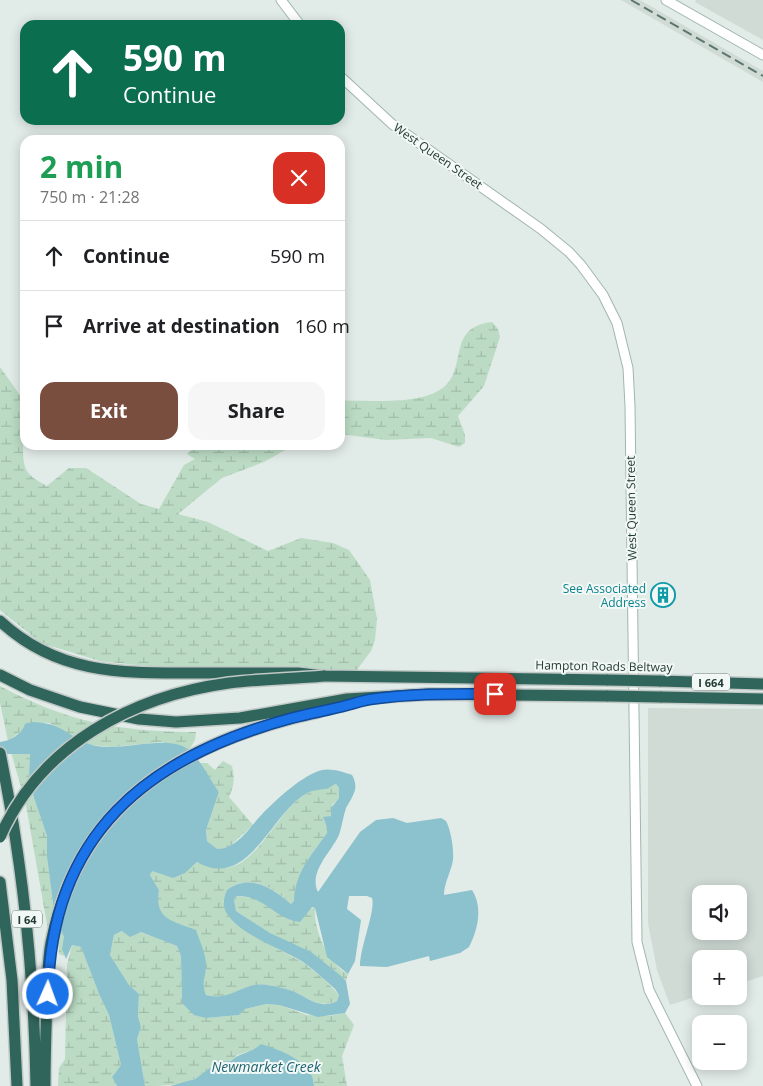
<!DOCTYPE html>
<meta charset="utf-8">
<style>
body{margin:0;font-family:"Open Sans",sans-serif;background:#f6f6f6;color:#202124;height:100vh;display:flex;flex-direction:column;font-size:19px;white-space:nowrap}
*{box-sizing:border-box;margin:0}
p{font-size:16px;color:#757577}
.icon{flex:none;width:28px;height:28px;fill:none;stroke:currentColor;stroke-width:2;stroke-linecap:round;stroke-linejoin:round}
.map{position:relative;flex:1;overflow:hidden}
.side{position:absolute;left:20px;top:135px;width:325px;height:315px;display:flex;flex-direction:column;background:#fff;border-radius:15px;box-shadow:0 2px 12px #0003}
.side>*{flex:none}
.guide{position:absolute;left:20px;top:20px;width:325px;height:105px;border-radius:15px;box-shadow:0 2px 12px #0003;background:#0b6e4f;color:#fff;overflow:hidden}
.buttons{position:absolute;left:692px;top:885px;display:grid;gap:10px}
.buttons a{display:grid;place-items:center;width:55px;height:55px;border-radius:10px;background:#fff;box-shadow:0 2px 12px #0003;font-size:25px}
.pin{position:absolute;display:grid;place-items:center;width:42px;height:42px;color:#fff;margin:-21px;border-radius:10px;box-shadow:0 2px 8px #0006}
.me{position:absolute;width:55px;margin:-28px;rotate:2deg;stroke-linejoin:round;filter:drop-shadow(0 0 4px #0008)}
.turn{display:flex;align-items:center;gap:18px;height:105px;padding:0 20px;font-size:22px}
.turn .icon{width:65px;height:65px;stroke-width:2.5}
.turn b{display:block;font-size:35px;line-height:42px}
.round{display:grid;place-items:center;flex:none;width:52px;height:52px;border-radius:15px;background:#f6f6f6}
.head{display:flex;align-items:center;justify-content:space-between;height:85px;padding:0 20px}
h1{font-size:30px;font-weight:700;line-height:38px;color:#1e9e55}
.button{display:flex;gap:10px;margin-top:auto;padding:10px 20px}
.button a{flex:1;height:58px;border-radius:15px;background:#7a4e3f;color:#fff;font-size:20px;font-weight:700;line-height:58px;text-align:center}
.button a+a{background:#f6f6f6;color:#202124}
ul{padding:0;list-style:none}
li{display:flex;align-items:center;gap:15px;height:70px;padding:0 20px;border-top:1px solid #e0e0e0}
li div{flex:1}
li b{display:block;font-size:19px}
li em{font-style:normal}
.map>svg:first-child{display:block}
.built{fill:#d0dbd6;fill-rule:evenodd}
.wetland{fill:url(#wetland-marsh)}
.water{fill:#8cc2cd;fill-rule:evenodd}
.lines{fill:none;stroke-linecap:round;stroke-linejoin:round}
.secondary-casing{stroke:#a1b6af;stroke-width:11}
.motorway-casing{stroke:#c1c8c6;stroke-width:14}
.secondary{stroke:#fff;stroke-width:9}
.motorway{stroke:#30655b;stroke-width:11}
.rail{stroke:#5d7670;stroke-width:2;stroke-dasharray:10 5;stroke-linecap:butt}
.motorway-bridge-casing{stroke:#c1c8c6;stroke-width:14;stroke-linecap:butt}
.motorway-bridge{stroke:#30655b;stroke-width:11}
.route-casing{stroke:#114b97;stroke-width:12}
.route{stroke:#1a73e8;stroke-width:9}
.labels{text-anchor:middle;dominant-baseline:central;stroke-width:4;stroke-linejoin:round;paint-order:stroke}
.shield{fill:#f2f8f5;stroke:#61746f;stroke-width:1}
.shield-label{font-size:11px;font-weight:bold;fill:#233b35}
.street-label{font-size:12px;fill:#233b35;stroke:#f2f8f5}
.culture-label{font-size:12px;fill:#0d838f;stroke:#f2f8f5;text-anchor:end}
.water-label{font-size:14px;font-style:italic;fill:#206373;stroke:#f2f8f5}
</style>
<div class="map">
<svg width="763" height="1086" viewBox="0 0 763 1086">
<defs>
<pattern id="wetland-marsh" width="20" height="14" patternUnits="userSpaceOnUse" patternTransform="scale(1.25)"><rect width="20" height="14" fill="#bbdbc4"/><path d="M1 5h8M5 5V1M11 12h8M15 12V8" fill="none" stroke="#a0bda9"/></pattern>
</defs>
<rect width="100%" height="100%" fill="#e1ebe7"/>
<path class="built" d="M621,0h19l123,71v11z
M696,0h67v40l-68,-38z
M648,708l115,1v267l-24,8v-25h-38v36l-31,10 -13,-35 -9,-47zM701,894h38v37h-38z"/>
<path class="wetland" d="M492,322l6,7 2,8 -16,49 -26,30 7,19v8l-6,4 -28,-9 -45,2 -46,-6v-33c28,-1 74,4 98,-10 33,-17 5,-64 54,-69z
M0,367l22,31 3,7v36l-2,3c0,25 1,30 24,42l22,-18h17l55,36 18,5 25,-44 11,-6 -8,-5 9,-9h98l-30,17 -42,16 -44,36 30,8 60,29 33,-13 32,5 16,7 21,30 7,39 -2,21 -4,11 -23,31 -146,-10 -102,-11 -59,-18 -41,-33z
M0,686c67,36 120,46 196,46l-1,8 -6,10 -28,-8 -49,5 -22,-2 -41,-22 -16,-1 -25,19 -8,-38z
M11,752l19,1 -1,22 5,23 13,38v21l8,62 9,18v19l-5,-2 -1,-16 -10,-8 -22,-125z
M223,761l9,5c3,12 2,20 -3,31l24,28 -23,21 -13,4 -10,-9 -1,-11 13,-38 -19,-29h7l8,7z
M336,784l3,4v10l-7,7 -1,11 -8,3 4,8v6c-16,23 -32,40 -32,68l-4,3c-17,-15 -35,-28 -58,-18l-10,16 42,40 39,21 23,19 12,13 -2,6c-16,7 -26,-1 -40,-8 -8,-4 -21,-7 -30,-8 -24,-3 -35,17 -61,10l-4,-9 4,-17 -47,-58 -2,-9 2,-12 -9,-15 2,-5c18,10 31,5 45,-8 9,1 25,8 34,5 27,-7 47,-53 70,-70 11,-8 23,-10 35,-13z
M237,896l22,3 16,12 40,-3c-2,21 14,57 33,66l-2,7c-24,-23 -46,-32 -74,-47 -12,-6 -24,-16 -36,-23l-2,-12z
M123,931l18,1 36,14 4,10 1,47 24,15 33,-3 6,-6 21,-5 13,1 28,10 22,1 16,-3 9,12 -12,31 5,30h-33v-5l-58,-32 -19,6 -6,6c-18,1 -20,8 -35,17 -15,8 -34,8 -51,8l-8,-47 4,-12 -3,-11 1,-22 -10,-9 -19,-30 4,-20z
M72,945l9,2 18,47 10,21 12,50 -9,12 5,9h-59l1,-18 6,-9 2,-94z"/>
<path class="water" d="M33,722c29,1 33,13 56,22 27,11 80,-13 101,7 12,11 19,27 29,41l-13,38 1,11 10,8c22,-1 33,-23 47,-37 13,-13 40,-38 58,-42 9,-2 22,2 30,5 3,5 4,10 3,15 -2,7 -6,12 -9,18 -3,9 -4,18 -7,27 -7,16 -31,37 -21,57l42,-60 16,-12 17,-2 14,5 34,-5 5,3c5,9 8,29 7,39 -2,12 -9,23 -9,35l28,-5c11,17 6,40 -3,57l-9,6 -30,8 -1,-5 -42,11 -27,-1c0,-19 16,-56 12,-68l-5,-2h-18l-2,13 14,11 -6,41 -7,13 -21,-17 -12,-49 -3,-1 -12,15c-26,-3 -34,-26 -63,-26l-3,3 2,12 34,22 41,19 29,23 6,6 4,23 -5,9 -27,4 -39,-12 -13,-1 -21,5 -6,6 -33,3 -12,-3 -12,-12 -1,-47 -4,-10 -36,-14 -11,5 -8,-6 -8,4 -4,20 19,30 10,9 -1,22 3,11 -4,12 8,47h-28l-5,-9 9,-12 -12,-50 -10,-21 -18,-47 -9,-2 -6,14 -4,-10 2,-12 -9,-18 -8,-62v-21l-13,-38 -5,-23 1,-21h-30v-12c10,-1 22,-8 25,-18zM336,784l3,4v10l-8,10v8l-8,1 4,11v5c-16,23 -32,39 -33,68l-3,3c-18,-16 -41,-31 -64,-14 -3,7 -5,15 -1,22 13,23 55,36 77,50 11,8 22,18 32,27l4,6 -2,6c-16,8 -26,-1 -40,-8 -8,-4 -21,-7 -30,-8 -24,-4 -35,17 -61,10 -5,-12 -1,-15 0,-27 1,-12 -6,-26 -10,-38 -23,-9 -42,-10 -37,-40l-9,-15 2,-4 21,7 12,-5 12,-11c49,28 72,-42 104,-65 9,-7 15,-7 25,-8 4,-1 6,-4 10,-5z
M261,1044c19,6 53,18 53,42h-144l25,-7 23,-17 13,-1c9,-9 21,-8 30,-17z"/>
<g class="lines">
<defs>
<path id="secondary" d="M281,0l19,25
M666,0l97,55
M340,76l52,48 149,105 28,23 12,13 22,30 14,28 11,45 2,38 7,536 12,48 48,96"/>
<path id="motorway" d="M0,621c57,53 120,52 194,52 34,0 69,0 104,0l26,3 284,4
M0,675l30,15 50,17 59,12 37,3 64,-4 107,-19 83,-5 178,2
M659,681l104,3
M660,697l103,2
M0,753c23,110 34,220 36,333
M0,882l12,98 5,106
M45,1086c0,-29 1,-58 2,-87 1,-20 0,-41 5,-61 29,-139 137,-198 266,-226"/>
</defs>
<use href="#secondary" class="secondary-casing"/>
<use href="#motorway" class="motorway-casing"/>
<use href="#secondary" class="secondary"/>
<use href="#motorway" class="motorway"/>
<path class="rail" d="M631,0l132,76"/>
<defs>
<path id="motorway-bridge" d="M608,680l51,1
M608,696l52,1
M0,837c41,-93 133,-141 229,-154 32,-4 64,-4 95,-7"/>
</defs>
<use href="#motorway-bridge" class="motorway-bridge-casing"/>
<use href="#motorway-bridge" class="motorway-bridge"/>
</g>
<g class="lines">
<defs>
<path id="route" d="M48,994c3,-160 99,-237 244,-276 19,-5 38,-8 56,-13 8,-2 16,-5 25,-6 41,-6 81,-5 122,-5"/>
</defs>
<use href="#route" class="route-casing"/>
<use href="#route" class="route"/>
</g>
<defs>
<symbol id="building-ring" viewBox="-11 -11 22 22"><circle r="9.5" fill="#f2f8f5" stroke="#0f9aa8" stroke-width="1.5"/><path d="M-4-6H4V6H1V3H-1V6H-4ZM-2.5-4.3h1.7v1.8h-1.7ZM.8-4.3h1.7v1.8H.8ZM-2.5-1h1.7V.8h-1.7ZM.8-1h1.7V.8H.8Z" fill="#0f9aa8"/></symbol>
</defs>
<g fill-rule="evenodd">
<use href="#building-ring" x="649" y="581" width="28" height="28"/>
</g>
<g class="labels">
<g class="shield">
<rect x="692" y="673.5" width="38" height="17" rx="4"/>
<rect x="12" y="910.5" width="30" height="17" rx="4"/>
</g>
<g class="shield-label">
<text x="711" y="682">I 664</text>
<text x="27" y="919">I 64</text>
</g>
<g class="street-label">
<text transform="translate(438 156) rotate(35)">West Queen Street</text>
<text transform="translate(631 508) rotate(-91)">West Queen Street</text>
<text transform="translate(604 666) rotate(1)">Hampton Roads Beltway</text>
</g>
<g class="culture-label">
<text x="646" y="588">See Associated<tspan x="646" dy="14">Address</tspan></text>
</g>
<g class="water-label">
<text x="266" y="1066">Newmarket Creek</text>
</g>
</g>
</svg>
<div class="buttons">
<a><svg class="icon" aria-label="sound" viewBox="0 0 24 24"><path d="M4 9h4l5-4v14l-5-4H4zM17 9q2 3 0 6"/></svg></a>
<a>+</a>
<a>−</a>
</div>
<div class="pin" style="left:495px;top:694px;background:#d93025"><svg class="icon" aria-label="arrive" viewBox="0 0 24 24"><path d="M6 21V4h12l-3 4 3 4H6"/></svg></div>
<svg class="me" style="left:48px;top:994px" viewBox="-20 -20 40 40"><circle r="17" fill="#1a73e8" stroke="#fff" stroke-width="3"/><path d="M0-11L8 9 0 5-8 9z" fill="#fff"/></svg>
<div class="guide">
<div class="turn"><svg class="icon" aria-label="ahead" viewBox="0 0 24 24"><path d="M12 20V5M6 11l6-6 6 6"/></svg><div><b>590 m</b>Continue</div></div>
</div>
<section class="side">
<div class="head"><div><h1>2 min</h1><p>750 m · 21:28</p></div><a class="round" style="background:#d93025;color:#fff"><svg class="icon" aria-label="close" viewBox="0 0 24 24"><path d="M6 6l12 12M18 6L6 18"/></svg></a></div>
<ul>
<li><svg class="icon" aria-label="ahead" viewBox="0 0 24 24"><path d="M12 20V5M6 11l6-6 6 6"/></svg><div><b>Continue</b></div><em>590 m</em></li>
<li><svg class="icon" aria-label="arrive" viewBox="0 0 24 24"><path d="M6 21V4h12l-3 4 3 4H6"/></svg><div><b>Arrive at destination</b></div><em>160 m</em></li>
</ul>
<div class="button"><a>Exit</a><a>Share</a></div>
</section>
</div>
